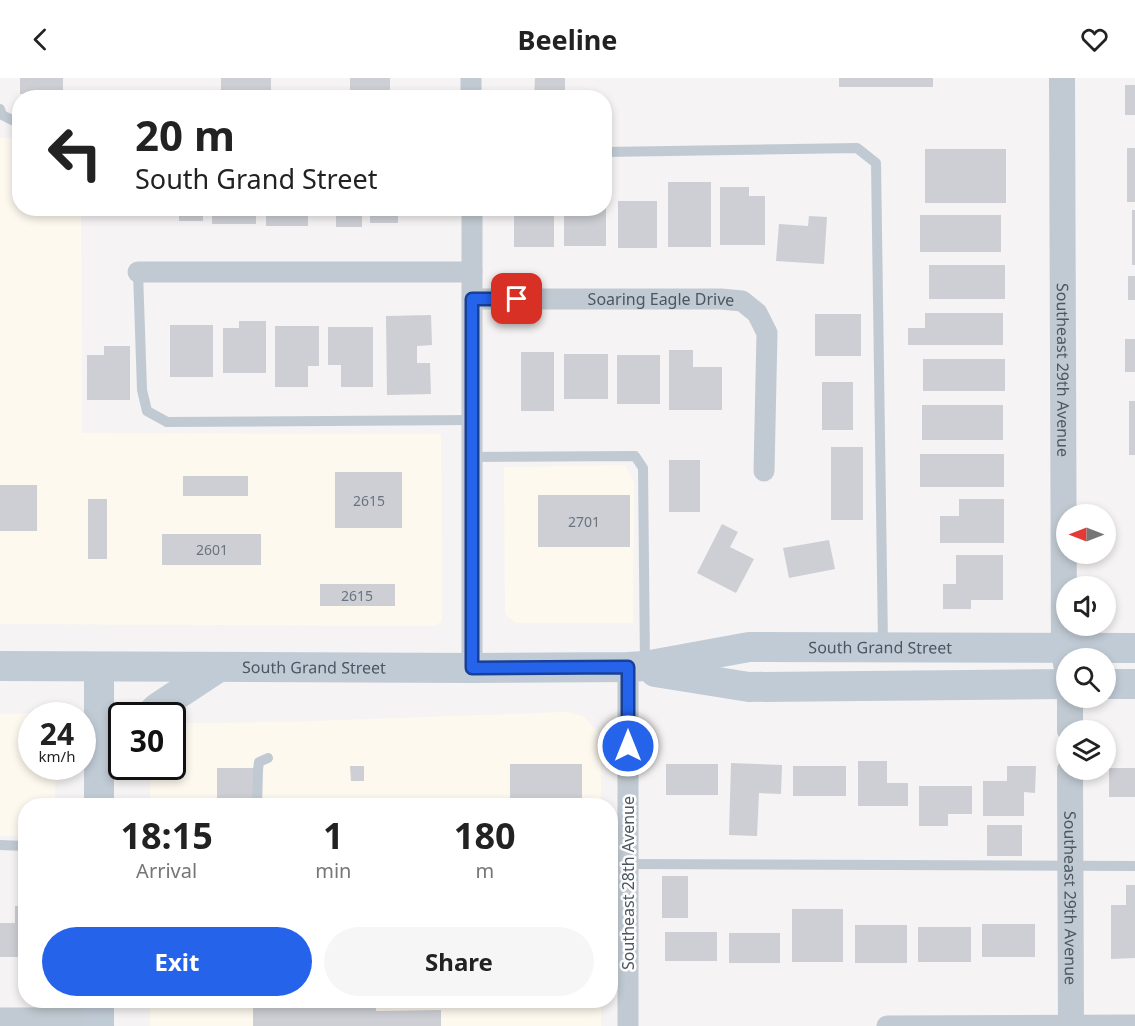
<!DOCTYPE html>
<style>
body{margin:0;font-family:"Noto Sans",sans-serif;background:#f6f6f6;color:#222;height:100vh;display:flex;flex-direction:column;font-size:22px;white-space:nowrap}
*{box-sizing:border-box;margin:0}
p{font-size:20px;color:#767676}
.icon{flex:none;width:33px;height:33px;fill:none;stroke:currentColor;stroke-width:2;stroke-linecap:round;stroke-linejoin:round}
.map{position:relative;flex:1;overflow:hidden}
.details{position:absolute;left:18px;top:720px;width:600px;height:210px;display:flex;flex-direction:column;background:#fff;border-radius:24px;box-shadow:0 3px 9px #0003}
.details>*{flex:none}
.top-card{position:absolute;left:12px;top:12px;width:600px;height:126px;border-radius:24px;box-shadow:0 3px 9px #0003;background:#fff;color:#222;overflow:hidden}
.needle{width:39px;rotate:270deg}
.buttons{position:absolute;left:1056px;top:426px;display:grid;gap:12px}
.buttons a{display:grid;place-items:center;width:60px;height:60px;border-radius:50%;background:#fff;box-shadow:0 3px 9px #0003;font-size:30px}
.speed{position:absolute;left:18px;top:624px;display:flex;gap:12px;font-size:30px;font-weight:700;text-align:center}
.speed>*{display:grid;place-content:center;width:78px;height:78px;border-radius:50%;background:#fff;box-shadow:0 3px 9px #0003;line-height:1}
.speed small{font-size:15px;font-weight:400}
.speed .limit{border:3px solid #111;border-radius:9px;background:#fff;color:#111}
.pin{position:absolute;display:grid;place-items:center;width:51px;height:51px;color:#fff;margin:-26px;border-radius:12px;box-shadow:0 3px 9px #0006}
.me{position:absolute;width:66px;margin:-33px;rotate:0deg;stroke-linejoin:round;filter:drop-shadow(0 0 4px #0008)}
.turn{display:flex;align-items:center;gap:21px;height:126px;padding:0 24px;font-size:27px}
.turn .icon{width:78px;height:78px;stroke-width:2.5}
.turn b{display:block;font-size:42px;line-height:51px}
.eta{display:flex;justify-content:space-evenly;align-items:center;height:102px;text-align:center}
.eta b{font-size:36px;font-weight:700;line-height:42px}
.button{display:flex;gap:12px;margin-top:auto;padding:12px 24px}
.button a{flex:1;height:69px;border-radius:36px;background:#2563eb;color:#fff;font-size:24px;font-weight:700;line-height:69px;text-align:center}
.button a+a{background:#f6f6f6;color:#222}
header{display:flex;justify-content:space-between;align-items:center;height:78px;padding:0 24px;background:#fff;font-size:27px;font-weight:700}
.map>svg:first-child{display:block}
.commercial{fill:#fdf9ef}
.building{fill:#cdcfd5}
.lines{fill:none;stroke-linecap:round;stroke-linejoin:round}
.service{stroke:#c1cad2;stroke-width:10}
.minor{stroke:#c1cad2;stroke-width:21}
.tertiary{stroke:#c1cad2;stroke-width:26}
.secondary{stroke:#c1cbd6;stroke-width:30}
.route-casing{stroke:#184099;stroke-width:15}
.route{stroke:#2563eb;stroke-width:10}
.labels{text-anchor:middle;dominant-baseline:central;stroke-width:5;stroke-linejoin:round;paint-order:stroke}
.number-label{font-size:14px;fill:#6b747e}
.street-label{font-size:16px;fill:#4a5661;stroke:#fff}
</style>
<header><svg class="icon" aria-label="back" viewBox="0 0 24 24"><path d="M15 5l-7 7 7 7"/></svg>Beeline<svg class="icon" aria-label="heart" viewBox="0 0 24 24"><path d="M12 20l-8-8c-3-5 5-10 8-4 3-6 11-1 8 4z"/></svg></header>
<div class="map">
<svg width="1135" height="948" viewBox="0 0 1135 948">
<rect width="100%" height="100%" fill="#f5f3f3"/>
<path class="commercial" d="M0,60h19l1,70 61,1 1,224 359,1 1,186 -6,6 -436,-2z
M625,387l9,18 -1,140h-117l-11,-9 -1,-147z
M566,634l17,4 15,16 3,29v44h-451v-38l22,-1v-43h2l108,-1z
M45,635l2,2 -15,1v50l23,1v38l-29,1 -1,30h-25v-122z
M150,923h451v25h-451z"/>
<path class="building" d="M20,0h43v16h-43z
M221,0h50v15h-50z
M350,0h40v15h-40z
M535,0h30v15l17,1v4h-48z
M839,0h94v9h-94z
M1125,7h10v30h-10z
M1127,70h8v54h-8z
M925,71h81v54h-81z
M668,104h43v65h-43z
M720,109h29v9h16v49h-45z
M618,123h39v47h-39z
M161,130h42v13h-24v-9h-18z
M212,130h44v16h-44z
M266,130h42v18h-42z
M317,130h45v19h-26v-14h-19z
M370,130h50v3h-22v12h-28z
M514,130h40v39h-40z
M564,130h42v38h-42z
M1132,132h3v55h-3z
M920,137h81v37h-81z
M809,138l18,1 -3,47 -48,-3 3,-37 29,2z
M929,187h76v34h-76z
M1128,198h7v24h-7z
M925,235h78v32h-95v-17h17z
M815,236h46v42h-46z
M431,237l1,30 -15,1v17h13l1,31 -44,1 -1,-79z
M239,243h27v52h-43v-45h16z
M170,247h43v52h-43z
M275,248h44v40h-11v21h-33z
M328,249h45v60h-32v-22h-13z
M1125,261h10v33h-10z
M104,268h26v54h-43v-45h17z
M669,272h24v17h29v43h-53z
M521,274h33v59h-33z
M564,276h44v45h-44z
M617,277h43v49h-43z
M923,281h82v32h-82z
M822,304h31v48h-31z
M1129,323h6v54h-6z
M922,327h81v35h-81z
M831,369h32v73h-32z
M920,376h84v33h-84z
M669,382h31v52h-31z
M335,394h67v56h-67z
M183,398h65v20h-65z
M0,407h37v46h-37z
M538,417h92v52h-92z
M88,421h19v60h-19z
M959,421h45v44h-64v-27h19z
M722,446l16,8 -8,15 24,12 -18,34 -39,-20z
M162,456h99v31h-99z
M829,462l6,29 -46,9 -6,-30z
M956,477h47v45h-32v9h-28v-25h13z
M320,506h75v22h-75z
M858,683h29v22h21v23h-50z
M731,685l51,2 -1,29 -22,-1 -2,43 -28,-1z
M510,686h72v42h-72z
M666,686h52v31h-52z
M350,688h14v15h-13z
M793,688h53v30h-53z
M1007,688h29l-1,27 -11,-1v24h-41v-35h24z
M217,690h37v38h-37z
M1109,690h26v29h-26z
M919,708h53v28h-24v12h-29z
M987,747h35v31h-35z
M662,798h26v42h-26z
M1126,807h9v73l-24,1v-54h15z
M15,828h11v51h-26v-34h15z
M792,831h51v53h-51z
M982,846h53v33h-53z
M855,847h52v38h-52z
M918,849h53v35h-53z
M665,854h52v29h-52z
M729,855h51v30h-51z
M253,922h123v11l65,-1v16h-188z"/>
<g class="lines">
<path class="service" d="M0,31l2,6 18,9
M604,74l253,-4 19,15 7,481
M138,194l4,118 5,21 20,11 305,-2
M472,379l163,-1 8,12 2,197
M257,728l1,-36 1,-8 9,-4
M0,767l26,1
M628,786l507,2"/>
<g class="minor">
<path d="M471,0v20"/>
<path d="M472,130v460"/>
<path d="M138,194h334"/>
<path id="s1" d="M472,221h249l21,2 15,12 10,20 -3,138"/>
<path d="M0,940h99"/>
<path d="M628,948v-359"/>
<path d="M887,948l248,-1"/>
</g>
<g class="tertiary">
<path id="s2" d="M1062,0l2,570 2,16"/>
<path d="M1070,620v32"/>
<path id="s3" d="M1070,692l1,256"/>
</g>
<g class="secondary">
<path id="s4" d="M0,588l472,2 156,-1 17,-1 104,-19 386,1"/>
<path d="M99,589v139"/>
<path d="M655,594l94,15 317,-3"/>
<path d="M1106,606h29"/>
<path d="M149,638l8,-8 62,-41"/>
<path d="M99,922v26"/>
</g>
</g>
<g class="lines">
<defs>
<path id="route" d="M517,221h-45v369l156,-1v79"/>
</defs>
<use href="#route" class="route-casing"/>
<use href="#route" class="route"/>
</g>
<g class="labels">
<g class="number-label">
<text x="369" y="422">2615</text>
<text x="584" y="443">2701</text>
<text x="212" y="471">2601</text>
<text x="357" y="517">2615</text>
</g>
<g class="street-label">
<text stroke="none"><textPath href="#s1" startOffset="189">Soaring Eagle Drive</textPath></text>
<text stroke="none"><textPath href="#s2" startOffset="292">Southeast 29th Avenue</textPath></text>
<text stroke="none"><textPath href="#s4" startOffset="882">South Grand Street</textPath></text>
<text stroke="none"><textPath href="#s4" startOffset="314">South Grand Street</textPath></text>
<text transform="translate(628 805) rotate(-90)">Southeast 28th Avenue</text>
<text stroke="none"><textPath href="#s3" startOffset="128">Southeast 29th Avenue</textPath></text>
</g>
</g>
</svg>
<div class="buttons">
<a><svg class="needle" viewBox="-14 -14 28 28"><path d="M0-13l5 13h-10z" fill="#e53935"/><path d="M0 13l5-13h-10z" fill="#767676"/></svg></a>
<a><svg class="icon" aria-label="sound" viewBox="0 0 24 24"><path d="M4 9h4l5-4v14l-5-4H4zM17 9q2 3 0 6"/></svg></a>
<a><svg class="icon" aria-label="search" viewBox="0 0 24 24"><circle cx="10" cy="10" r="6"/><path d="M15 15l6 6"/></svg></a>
<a><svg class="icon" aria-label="layers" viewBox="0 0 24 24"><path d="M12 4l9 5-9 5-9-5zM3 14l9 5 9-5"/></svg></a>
</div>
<div class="speed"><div>24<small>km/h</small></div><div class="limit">30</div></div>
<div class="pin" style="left:517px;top:221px;background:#d93025"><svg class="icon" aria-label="arrive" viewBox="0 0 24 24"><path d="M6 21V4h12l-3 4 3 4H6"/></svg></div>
<svg class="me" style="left:628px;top:668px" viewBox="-20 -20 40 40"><circle r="17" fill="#2563eb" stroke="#fff" stroke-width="3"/><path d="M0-11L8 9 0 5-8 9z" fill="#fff"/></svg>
<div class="top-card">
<div class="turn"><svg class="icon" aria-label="left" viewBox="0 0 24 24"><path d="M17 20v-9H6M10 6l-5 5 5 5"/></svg><div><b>20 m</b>South Grand Street</div></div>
</div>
<section class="details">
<div class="eta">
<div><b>18:15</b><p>Arrival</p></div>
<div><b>1</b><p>min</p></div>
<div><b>180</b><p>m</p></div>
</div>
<div class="button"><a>Exit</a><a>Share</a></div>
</section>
</div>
